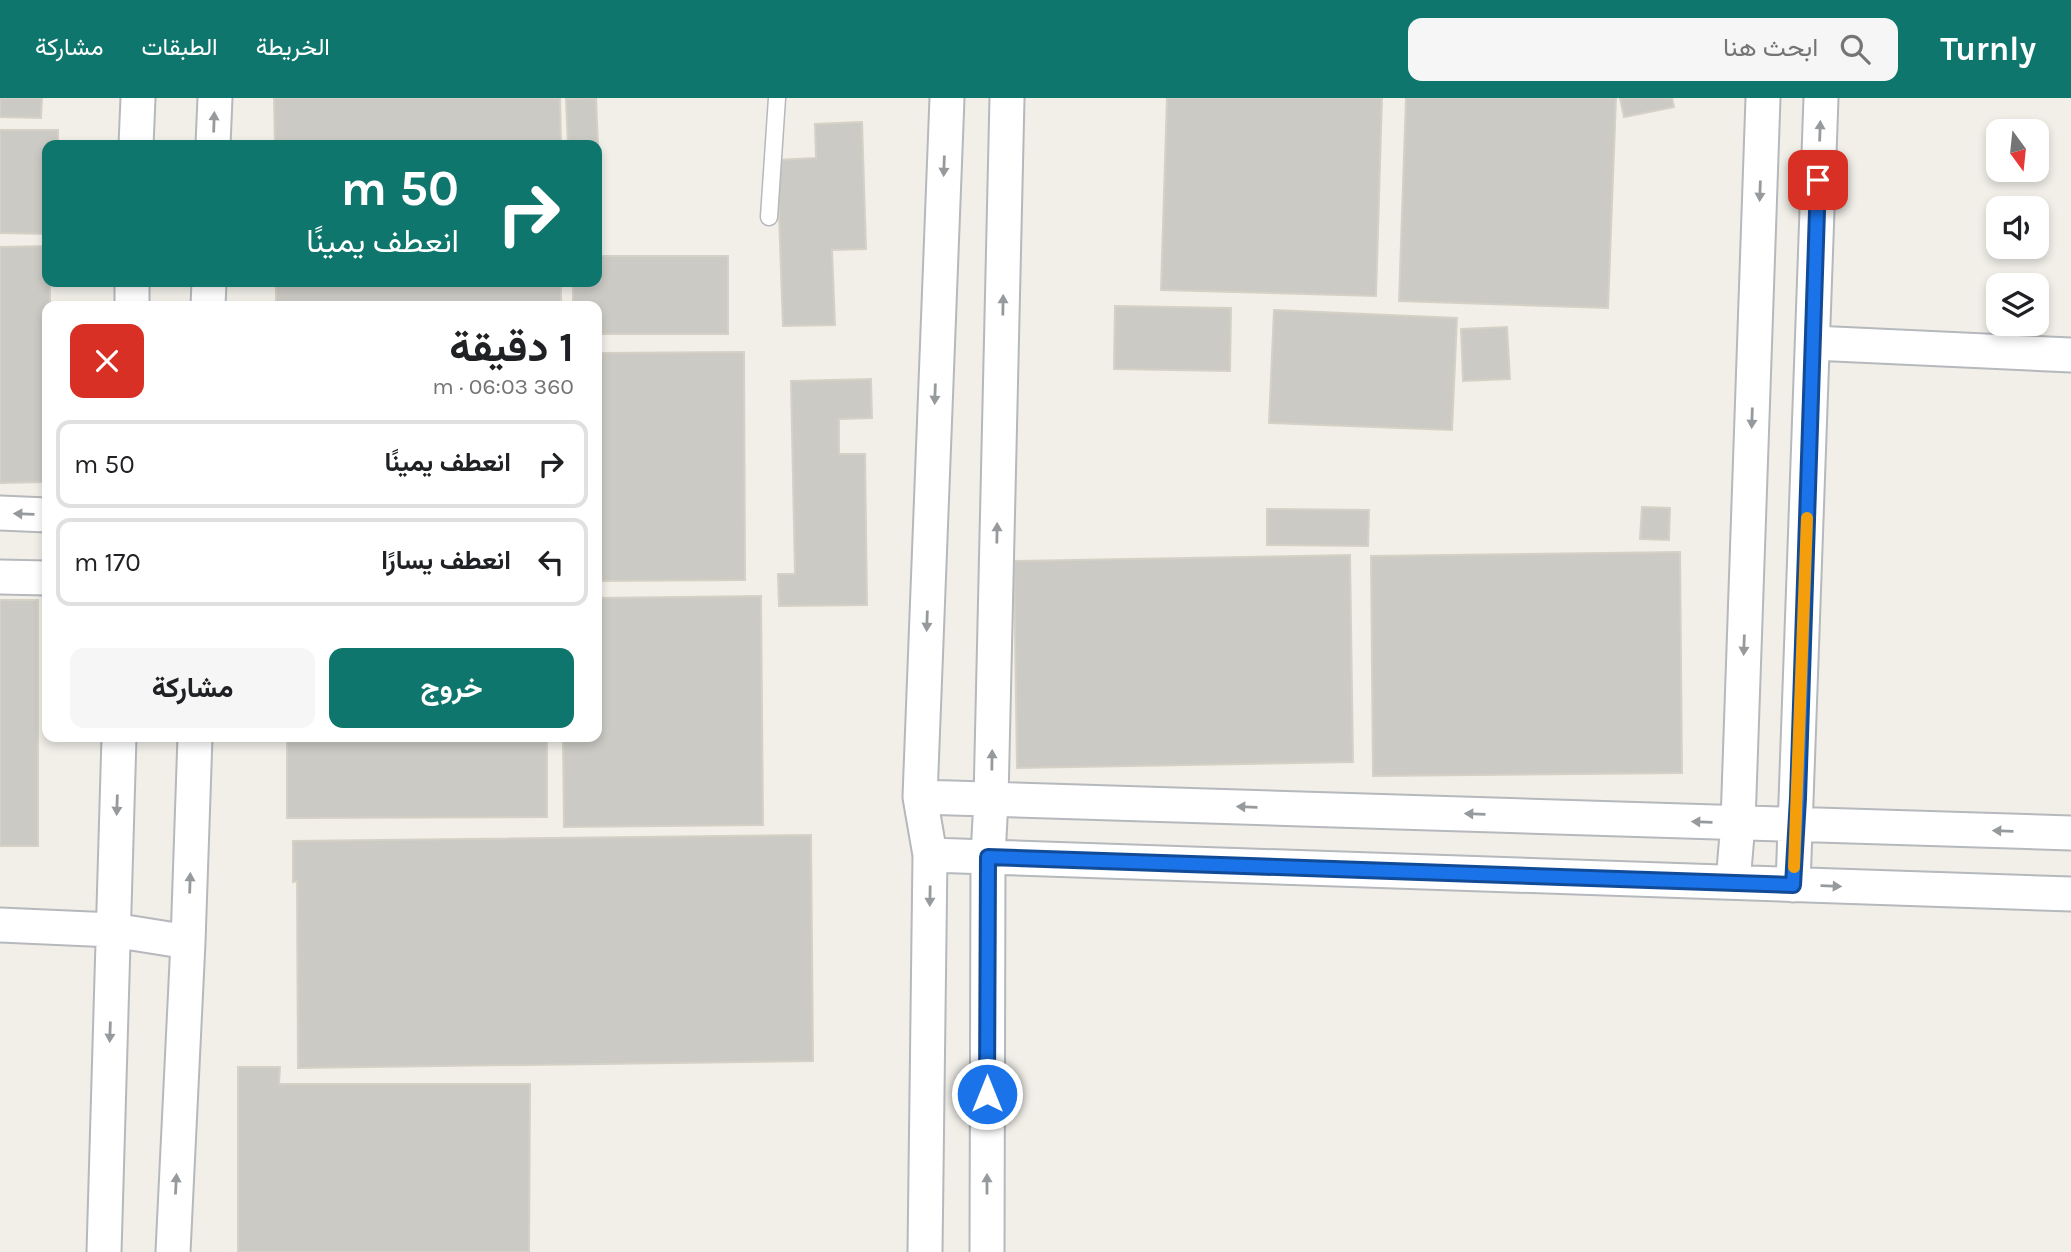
<!DOCTYPE html>
<html lang="ar">
<meta charset="utf-8">
<style>
body{margin:0;font-family:Karla,Vazirmatn,sans-serif;background:#f6f6f6;color:#202124;direction:rtl;height:100vh;display:flex;flex-direction:column;font-size:26px;white-space:nowrap}
*{box-sizing:border-box;margin:0}
p{font-size:23px;color:#757577}
.icon{flex:none;width:38px;height:38px;fill:none;stroke:currentColor;stroke-width:2;stroke-linecap:round;stroke-linejoin:round}
.map{position:relative;flex:1;overflow:hidden;direction:ltr}
.side{position:absolute;left:42px;top:203px;width:560px;height:441px;display:flex;flex-direction:column;background:#fff;border-radius:14px;box-shadow:0 4px 10px #0003;direction:rtl}
.side>*{flex:none}
.top-card{position:absolute;left:42px;top:42px;width:560px;height:147px;border-radius:14px;box-shadow:0 4px 10px #0003;direction:rtl;background:#0f766e;color:#fff;overflow:hidden}
.needle{width:46px;rotate:165deg}
.tools{position:absolute;left:1986px;top:21px;display:grid;gap:14px}
.tools a{display:grid;place-items:center;width:63px;height:63px;border-radius:14px;background:#fff;box-shadow:0 4px 10px #0003;font-size:35px}
.pin{position:absolute;display:grid;place-items:center;width:60px;height:60px;color:#fff;margin:-30px;border-radius:14px;box-shadow:0 4px 10px #0006}
.me{position:absolute;width:77px;margin:-38px;rotate:0deg;stroke-linejoin:round;filter:drop-shadow(0 0 5px #0008)}
.turn{display:flex;align-items:center;gap:24px;height:147px;padding:0 28px;font-size:32px}
.turn .icon{width:91px;height:91px;stroke-width:2.5}
.turn b{display:block;font-size:49px;line-height:60px}
.round{display:grid;place-items:center;flex:none;width:74px;height:74px;border-radius:14px;background:#f6f6f6}
.headline{display:flex;align-items:center;justify-content:space-between;height:119px;padding:0 28px}
h1{font-size:42px;font-weight:700;line-height:52px}
.primary-button{display:flex;gap:14px;margin-top:auto;padding:14px 28px}
.primary-button a{flex:1;height:80px;border-radius:14px;background:#0f766e;color:#fff;font-size:28px;font-weight:700;line-height:80px;text-align:center}
.primary-button a+a{background:#f6f6f6;color:#202124}
ul{padding:0;list-style:none}
li{display:flex;align-items:center;gap:21px;height:88px;margin:0 14px 10px;padding:0 14px;border:4px solid #e0e0e0;border-radius:14px}
li div{flex:1}
li b{display:block;font-size:26px}
li em{font-style:normal}
header{display:flex;align-items:center;gap:42px;box-sizing:border-box;height:98px;padding:0 35px;background:#0f766e;color:#fff}
header strong{font-size:33px}
nav{display:flex;gap:38px;margin-inline-start:auto;font-size:24px}
.search{width:490px;height:63px;background:#f6f6f6;display:flex;align-items:center;gap:18px;box-sizing:border-box;padding:0 24px;border-radius:14px;color:#757577;font-size:26px}
.map>svg:first-child{display:block}
.building{fill:#cccac5;stroke:#d6d1c6;stroke-width:2}
.lines{fill:none;stroke-linecap:round;stroke-linejoin:round}
.service-casing{stroke:#b5b8bc;stroke-width:19}
.minor-casing{stroke:#b5b8bc;stroke-width:37}
.service{stroke:#fff;stroke-width:16}
.minor{stroke:#fff;stroke-width:33}
.oneway{fill:#979a9d}
.route-casing{stroke:#114b97;stroke-width:18}
.route{stroke:#1a73e8;stroke-width:12}
.slow{stroke:#f59e0b;stroke-width:12}
</style>
<header>
<strong>Turnly</strong>
<div class="search"><svg class="icon" aria-label="search" viewBox="0 0 24 24"><circle cx="10" cy="10" r="6"/><path d="M15 15l6 6"/></svg>ابحث هنا</div>
<nav><a>الخريطة</a><a>الطبقات</a><a>مشاركة</a></nav>
</header>
<div class="map">
<svg width="2071" height="1154" viewBox="0 0 2071 1154">
<rect width="100%" height="100%" fill="#f1efe8"/>
<path class="building" d="M0,0h42l-1,20 -41,-1z
M274,0h286l1,47h-286z
M596,0l5,119h-4v-72h-29l-2,-46z
M1167,0h215l-6,198 -215,-6z
M1406,0h210l-8,210 -209,-7z
M1620,0h52l2,9 -50,10z
M862,24l4,127 -34,1 3,75 -52,1 -6,-166 39,-2 -1,-34z
M0,32h58v15h-11v89l-47,-1z
M47,148v36h3v24h-3v176l-47,1v-236z
M597,158h131v78h-131v-28h-24v-24h24z
M276,184h285v24h-285z
M1115,208l116,2 -1,63 -116,-2z
M1274,212l183,8 -5,112 -183,-7z
M1507,229l3,52 -47,2 -2,-52z
M744,254l1,228 -148,1v-228z
M871,281l1,39 -33,1v35h26l2,151 -88,1 -1,-32h17l-4,-193z
M1642,409l28,1 -1,32 -29,-1z
M1267,411l102,1 -1,36 -101,-1z
M1680,454l2,221 -309,3 -2,-220z
M1350,457l3,207 -336,6 -3,-207z
M761,498l2,229 -199,2 -1,-90h34v-139z
M0,502h38v246h-38z
M287,639h260v80l-260,1z
M811,737l2,226 -515,7 -1,-187 -4,1v-41z
M238,969h42l-1,17h251l-1,168h-291z"/>
<g class="lines">
<defs>
<path id="service" d="M769,119l8,-119"/>
<path id="minor" d="M136,47l2,-47
M213,47l2,-47
M132,208v-24
M208,208l1,-24
M1813,245l258,12
M0,415l47,2
M0,479l47,1
M920,699l1151,36
M930,757l1141,39
M1733,784l5,-59 25,-725
M1793,787l28,-787
M0,827l113,5 75,12
M104,1154l15,-515
M173,1154l15,-310 7,-205
M925,1154l5,-397 -10,-58 27,-699
M987,1154l1,-395 3,-58 16,-701"/>
</defs>
<use href="#service" class="service-casing"/>
<use href="#minor" class="minor-casing"/>
<use href="#service" class="service"/>
<use href="#minor" class="minor"/>
</g>
<defs><path id="oneway-solid" d="M-6-.8H1V-3.2L6.5 0L1 3.2V.8H-6Z" transform="scale(1.75)"/></defs>
<g class="oneway">
<use href="#oneway-solid" transform="translate(214 24) rotate(-88)"/>
<use href="#oneway-solid" transform="translate(1820 33) rotate(-88)"/>
<use href="#oneway-solid" transform="translate(944 68) rotate(92)"/>
<use href="#oneway-solid" transform="translate(1760 93) rotate(92)"/>
<use href="#oneway-solid" transform="translate(1003 207) rotate(-89)"/>
<use href="#oneway-solid" transform="translate(935 296) rotate(92)"/>
<use href="#oneway-solid" transform="translate(1752 320) rotate(92)"/>
<use href="#oneway-solid" transform="translate(24 416) rotate(-178)"/>
<use href="#oneway-solid" transform="translate(997 435) rotate(-89)"/>
<use href="#oneway-solid" transform="translate(927 523) rotate(92)"/>
<use href="#oneway-solid" transform="translate(1744 547) rotate(92)"/>
<use href="#oneway-solid" transform="translate(992 662) rotate(-89)"/>
<use href="#oneway-solid" transform="translate(117 707) rotate(92)"/>
<use href="#oneway-solid" transform="translate(1247 709) rotate(-178)"/>
<use href="#oneway-solid" transform="translate(1475 716) rotate(-178)"/>
<use href="#oneway-solid" transform="translate(1702 724) rotate(-178)"/>
<use href="#oneway-solid" transform="translate(2003 733) rotate(-178)"/>
<use href="#oneway-solid" transform="translate(190 785) rotate(-88)"/>
<use href="#oneway-solid" transform="translate(1831 788) rotate(2)"/>
<use href="#oneway-solid" transform="translate(930 798) rotate(91)"/>
<use href="#oneway-solid" transform="translate(110 934) rotate(92)"/>
<use href="#oneway-solid" transform="translate(176 1086) rotate(-87)"/>
<use href="#oneway-solid" transform="translate(987 1086) rotate(-90)"/>
</g>
<g class="lines">
<defs>
<path id="route" d="M987,996l1,-237 805,28 5,-87 20,-618"/>
</defs>
<use href="#route" class="route-casing"/>
<use href="#route" class="route"/>
<path class="slow" d="M1794,769l13,-349"/>
</g>
</svg>
<div class="tools">
<a><svg class="needle" viewBox="-14 -14 28 28"><path d="M0-13l5 13h-10z" fill="#e53935"/><path d="M0 13l5-13h-10z" fill="#757577"/></svg></a>
<a><svg class="icon" aria-label="sound" viewBox="0 0 24 24"><path d="M4 9h4l5-4v14l-5-4H4zM17 9q2 3 0 6"/></svg></a>
<a><svg class="icon" aria-label="layers" viewBox="0 0 24 24"><path d="M12 4l9 5-9 5-9-5zM3 14l9 5 9-5"/></svg></a>
</div>
<div class="pin" style="left:1818px;top:82px;background:#d93025"><svg class="icon" aria-label="arrive" viewBox="0 0 24 24"><path d="M6 21V4h12l-3 4 3 4H6"/></svg></div>
<svg class="me" style="left:987px;top:996px" viewBox="-20 -20 40 40"><circle r="17" fill="#1a73e8" stroke="#fff" stroke-width="3"/><path d="M0-11L8 9 0 5-8 9z" fill="#fff"/></svg>
<div class="top-card">
<div class="turn"><svg class="icon" aria-label="right" viewBox="0 0 24 24"><path d="M7 20v-9h11M14 6l5 5-5 5"/></svg><div><b>50 m</b>انعطف يمينًا</div></div>
</div>
<section class="side">
<div class="headline"><div><h1>1 دقيقة</h1><p>360 m · 06:03</p></div><a class="round" style="background:#d93025;color:#fff"><svg class="icon" aria-label="close" viewBox="0 0 24 24"><path d="M6 6l12 12M18 6L6 18"/></svg></a></div>
<ul>
<li><svg class="icon" aria-label="right" viewBox="0 0 24 24"><path d="M7 20v-9h11M14 6l5 5-5 5"/></svg><div><b>انعطف يمينًا</b></div><em>50 m</em></li>
<li><svg class="icon" aria-label="left" viewBox="0 0 24 24"><path d="M17 20v-9H6M10 6l-5 5 5 5"/></svg><div><b>انعطف يسارًا</b></div><em>170 m</em></li>
</ul>
<div class="primary-button"><a>خروج</a><a>مشاركة</a></div>
</section>
</div>
